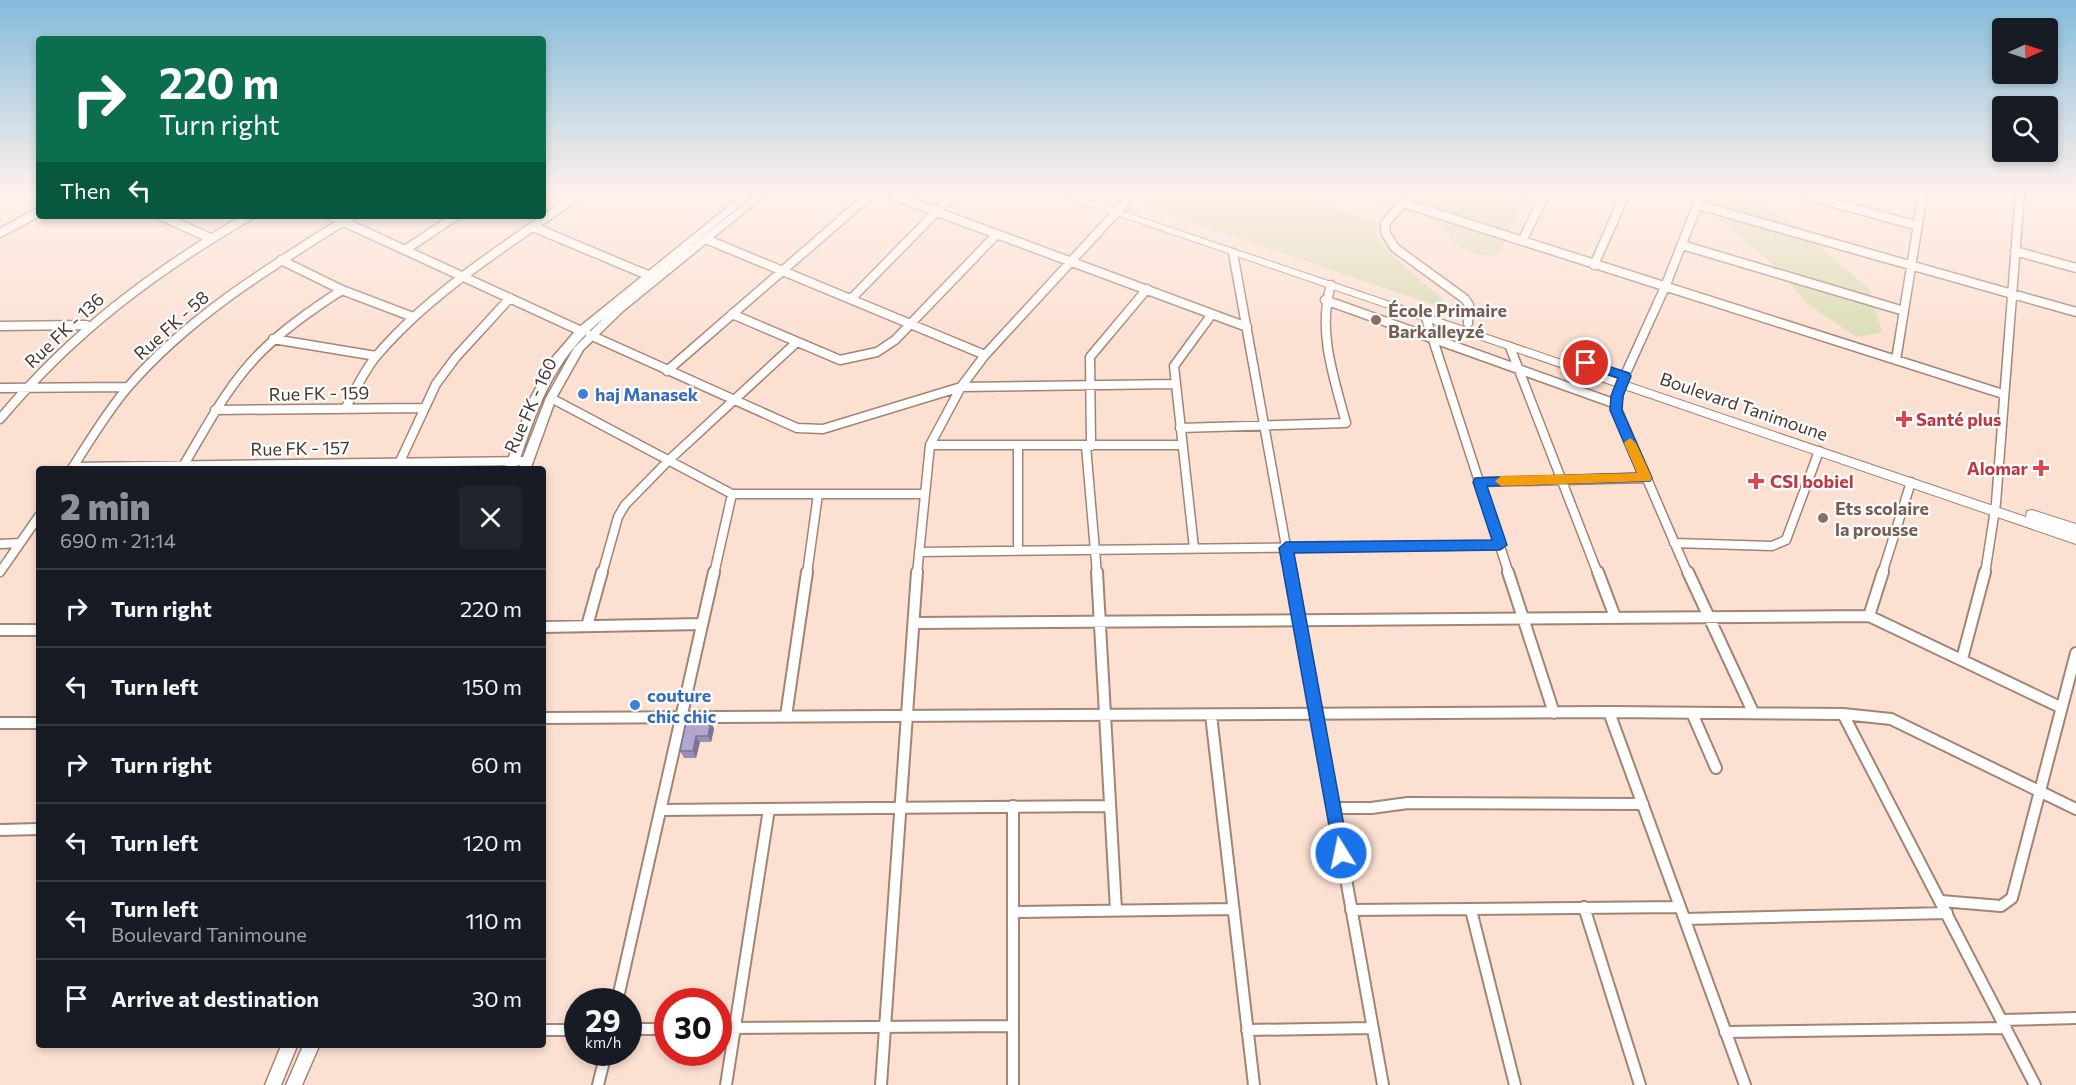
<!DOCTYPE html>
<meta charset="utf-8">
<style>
body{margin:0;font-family:Commissioner,sans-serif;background:#20242c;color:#f1f3f6;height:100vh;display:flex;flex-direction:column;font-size:22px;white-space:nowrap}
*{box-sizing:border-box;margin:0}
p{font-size:20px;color:#9ea1a6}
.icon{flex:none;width:33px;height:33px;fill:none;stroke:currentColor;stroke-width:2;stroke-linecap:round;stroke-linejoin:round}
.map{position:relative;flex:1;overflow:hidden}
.panel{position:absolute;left:36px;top:466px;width:510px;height:582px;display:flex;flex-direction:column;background:#171b24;border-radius:6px;box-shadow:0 3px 9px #0003}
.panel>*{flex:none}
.hud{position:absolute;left:36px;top:36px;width:510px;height:183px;border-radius:6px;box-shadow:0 3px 9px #0003;background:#0b6e4f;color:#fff;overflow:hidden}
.needle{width:39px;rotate:87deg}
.controls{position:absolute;left:1992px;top:18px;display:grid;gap:12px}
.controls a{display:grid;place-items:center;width:66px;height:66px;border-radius:6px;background:#171b24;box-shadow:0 3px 9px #0003;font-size:30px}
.speed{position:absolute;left:564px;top:988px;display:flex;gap:12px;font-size:30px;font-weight:700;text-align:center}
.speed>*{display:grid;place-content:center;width:78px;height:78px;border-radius:50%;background:#171b24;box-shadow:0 3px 9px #0003;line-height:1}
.speed small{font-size:15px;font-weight:400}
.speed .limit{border:9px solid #d22;background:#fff;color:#111}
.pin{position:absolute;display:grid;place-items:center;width:51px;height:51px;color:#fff;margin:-26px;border:3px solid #fff;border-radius:50%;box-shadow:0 2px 6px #0007}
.me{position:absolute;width:66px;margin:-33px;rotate:350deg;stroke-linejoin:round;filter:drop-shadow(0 0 4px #0008)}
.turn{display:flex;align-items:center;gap:21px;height:126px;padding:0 24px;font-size:27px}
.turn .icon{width:78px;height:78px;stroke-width:2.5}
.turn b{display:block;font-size:42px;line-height:51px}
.then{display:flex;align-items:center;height:57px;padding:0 24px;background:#0003;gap:12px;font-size:22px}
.round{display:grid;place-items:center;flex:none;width:63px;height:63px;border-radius:6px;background:#20242c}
.overview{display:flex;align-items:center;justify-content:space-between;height:102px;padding:0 24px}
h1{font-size:36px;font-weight:800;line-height:45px;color:#8c9099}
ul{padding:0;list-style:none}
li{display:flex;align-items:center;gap:18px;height:78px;padding:0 24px;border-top:2px solid #363941}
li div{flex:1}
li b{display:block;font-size:22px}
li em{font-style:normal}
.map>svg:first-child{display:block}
.green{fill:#d9dcb4}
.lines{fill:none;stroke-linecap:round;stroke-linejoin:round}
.street-far1-casing{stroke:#a38474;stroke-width:11}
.street-casing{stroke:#a38474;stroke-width:14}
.secondary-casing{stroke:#a38474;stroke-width:3}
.primary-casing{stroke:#a38474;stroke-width:2}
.street-far1{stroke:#fff;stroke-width:8}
.street{stroke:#fff;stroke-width:10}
.secondary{fill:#fff;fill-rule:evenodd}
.primary{fill:#fff;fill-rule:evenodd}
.wall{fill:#9a90b3}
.shaded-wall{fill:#7d7592}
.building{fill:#b3a7d0;stroke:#7d7592;stroke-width:1.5}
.route{fill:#1a73e8;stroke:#114b97;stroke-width:1.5}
.slow{fill:#f59e0b}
.education-dot{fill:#8d6e63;stroke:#fff;stroke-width:2}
.shop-dot{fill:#3f7fe0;stroke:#fff;stroke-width:2}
.health-dot{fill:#e0444e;stroke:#fff;stroke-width:2}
.labels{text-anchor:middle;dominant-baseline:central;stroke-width:4.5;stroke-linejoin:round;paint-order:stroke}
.education-label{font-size:18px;font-weight:bold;fill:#785e54;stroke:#fff;text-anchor:start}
.street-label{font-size:18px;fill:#453831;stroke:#fff}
.shop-label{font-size:18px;font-weight:bold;fill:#366cbe;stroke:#fff;text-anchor:start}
.health-label{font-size:18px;font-weight:bold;fill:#be3a42;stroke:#fff;text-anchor:start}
</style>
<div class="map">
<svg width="2076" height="1085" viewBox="0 0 2076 1085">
<rect width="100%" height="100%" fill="#fce0d2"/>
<path class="green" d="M1153,193h172l12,17 39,12 2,15 7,12 59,52 -4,6 -297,-101z
M1388,193h138l-26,61c-45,10 -55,-30 -85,-51 -7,-5 -19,-7 -27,-10z
M1687,193h59l53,36 70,60 13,43 -25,5 -48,-32 -37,-42z"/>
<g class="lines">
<defs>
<path id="street-far1" d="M886,193l361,134
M1372,193l631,201
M1520,193l23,7
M1798,193l120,33
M1403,203l-18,20 1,11 9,14 70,51 4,6 -1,18
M1698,205l378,107
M161,216l49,22
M331,216l250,115
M533,227l117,49
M0,233l39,-21
M708,240l277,115
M1522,241l24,-48
M1682,245l222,66
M405,250l51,-34
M2015,251l61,17
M1233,253l58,321
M281,260l61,30 71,27
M1594,265l32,-72
M851,299l104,-106
M1325,300l291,104
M732,314l108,46 37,-8 18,-12 102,-106
M1426,318l83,256
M0,326l86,-1
M590,335l207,93 26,1 138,-42 214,-3
M273,339l103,17
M1510,347l88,227
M1896,360l27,-167
M667,371l205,-178
M0,388l128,-1
M551,398l181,96h191
M345,409c10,-18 19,-39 33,-55 56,-65 133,-111 203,-161
M215,410l208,-2
M0,419c73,-87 152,-146 249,-203
M1180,428l166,-5c-12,-45 -29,-92 -15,-138
M930,445h252
M1018,446v104
M1086,446l11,128
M1091,446l-1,-89 57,-68
M73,467l454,-6
M182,468c24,-40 46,-84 80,-117 24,-24 52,-43 80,-61
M71,470c18,-28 35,-57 57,-83 62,-72 144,-121 224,-171
M396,470l40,-86 20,-27 54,-59
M1479,482l166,-4
M1674,543l98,3 14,-6 33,-89
M0,544l20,-1
M1194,548l-20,-182 38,-52
M919,552l582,-7
M0,572l39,-56
M602,574l16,-57 7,-12 44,-45 128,-118
M714,574l18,-80
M807,574l11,-80
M917,574l13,-129 31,-58 24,-32 149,-162
M1688,574l-72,-167 5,-23 44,-97 37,-94
M1882,574l29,-92
M1985,574l11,-71 24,-310"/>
<path id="street" d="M1097,572l19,338
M1291,572l92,513
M1508,572l46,141
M1598,572l17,45
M1688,572l65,140
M1869,616l191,91
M915,623l954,-7 14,-44
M587,626l15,-54
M543,627l159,-3
M0,630h39
M1962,659l23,-87
M1609,712l136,373
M1692,713l24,55
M1843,714l192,371
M1211,715l43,370
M786,716l21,-144
M543,718l1066,-6 234,2 48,5 185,90
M0,723h39
M1013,806v279
M1333,808h38l37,-5 235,1
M661,810l449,-4
M0,830l39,-1
M1941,901l60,5 11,-8 64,-245
M1584,907l56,178
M1351,910l329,-3
M1471,910l44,175
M1013,912l220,-3
M1685,919l262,-6
M617,1002l97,-430
M2002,1020l74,-2
M718,1028l295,-2
M628,1029h40
M543,1030h35
M1247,1030l125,-2
M1725,1032l281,-4
M598,1085l8,-32
M726,1085l43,-276
M881,1085l36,-513"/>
<path id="secondary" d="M745,193h10l-65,54 68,-54h10l-145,118 -40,39 -27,48 -26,72h-12l28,-72 28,-50 31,-31c-54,44 -67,90 -89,153h-12l27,-73 22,-40 24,-28z
M281,1046h16l-16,39h-16z
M303,1046h16l-17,39h-16z"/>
<path id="primary" d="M1053,193h15l958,324 1,-6 5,-1 44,14v20z"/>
</defs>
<use href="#street-far1" class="street-far1-casing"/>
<use href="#street" class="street-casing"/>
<use href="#secondary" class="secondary-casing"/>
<use href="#primary" class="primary-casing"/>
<use href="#street-far1" class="street-far1"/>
<use href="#street" class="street"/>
<use href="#secondary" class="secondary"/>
<use href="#primary" class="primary"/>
</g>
<path class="wall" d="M711,722l3,7 -3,13h-11l-4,16h-12l-4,-7z"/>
<path class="shaded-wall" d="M711,722l3,7 -3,13 -3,-6z
M696,736l4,6 -4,16 -3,-7z"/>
<path class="building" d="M686,722h25l-3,14h-12l-3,15h-13z"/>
<linearGradient id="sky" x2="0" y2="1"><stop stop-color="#84bcdc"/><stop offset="0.56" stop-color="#fef1eb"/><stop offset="1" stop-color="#fef1eb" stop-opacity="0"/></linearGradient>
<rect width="2076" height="345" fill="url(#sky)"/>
<path class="route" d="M1586,359l43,14 2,3 -8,20 -1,14 30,68 -2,3 -163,5 20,59 -7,5 -206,3 55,300 -2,6 -6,2 -6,-2 -56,-311 7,-6 206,-2 -19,-58 2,-4 162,-5 -27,-63 1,-14 7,-18 -37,-12 -1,-3z"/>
<path class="slow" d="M1630,438l6,5 16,35 -2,3 -149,5 -6,-5 6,-5 136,-3 -13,-30z"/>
<g class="education-dot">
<circle cx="1376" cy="320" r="6"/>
<circle cx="1823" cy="518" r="6"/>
</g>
<g class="shop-dot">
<circle cx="583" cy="394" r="6"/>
<circle cx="635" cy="705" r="6"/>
</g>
<g class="health-dot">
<path d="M1901 410h6v6h6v6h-6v6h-6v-6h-6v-6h6z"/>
<path d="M2038 459h6v6h6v6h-6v6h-6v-6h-6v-6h6z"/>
<path d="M1753 472h6v6h6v6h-6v6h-6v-6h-6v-6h6z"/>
</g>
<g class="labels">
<g class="education-label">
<text x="1388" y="310">École Primaire<tspan x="1388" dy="21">Barkalleyzé</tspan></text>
<text x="1835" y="508">Ets scolaire<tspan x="1835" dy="21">la prousse</tspan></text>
</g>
<g class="street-label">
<text transform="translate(171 325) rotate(-42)">Rue FK - 58</text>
<text transform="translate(64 330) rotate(-43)">Rue FK - 136</text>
<text transform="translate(319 393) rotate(-1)">Rue FK - 159</text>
<text transform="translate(530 405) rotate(-66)">Rue FK - 160</text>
<text transform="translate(1744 406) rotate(19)">Boulevard Tanimoune</text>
<text transform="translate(300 448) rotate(-1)">Rue FK - 157</text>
</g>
<g class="shop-label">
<text x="595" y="394">haj Manasek</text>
<text x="647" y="695">couture<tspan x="647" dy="21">chic chic</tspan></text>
</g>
<g class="health-label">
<text x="1916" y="419">Santé plus</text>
<text x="2028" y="468" text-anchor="end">Alomar</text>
<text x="1770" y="481">CSI bobiel</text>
</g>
</g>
</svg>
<div class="controls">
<a><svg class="needle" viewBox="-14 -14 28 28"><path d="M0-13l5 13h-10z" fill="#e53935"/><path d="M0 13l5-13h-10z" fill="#9ea1a6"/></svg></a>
<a><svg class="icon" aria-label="search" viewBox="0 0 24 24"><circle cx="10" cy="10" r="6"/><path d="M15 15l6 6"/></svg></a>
</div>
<div class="speed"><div>29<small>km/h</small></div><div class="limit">30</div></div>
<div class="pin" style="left:1586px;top:363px;background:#d93025"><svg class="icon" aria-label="arrive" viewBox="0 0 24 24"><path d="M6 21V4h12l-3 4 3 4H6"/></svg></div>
<svg class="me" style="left:1341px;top:853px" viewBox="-20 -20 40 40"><circle r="17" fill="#1a73e8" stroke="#fff" stroke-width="3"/><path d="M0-11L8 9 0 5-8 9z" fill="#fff"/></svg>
<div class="hud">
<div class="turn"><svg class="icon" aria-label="right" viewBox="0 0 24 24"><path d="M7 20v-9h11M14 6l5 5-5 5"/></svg><div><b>220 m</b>Turn right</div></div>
<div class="then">Then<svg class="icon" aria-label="left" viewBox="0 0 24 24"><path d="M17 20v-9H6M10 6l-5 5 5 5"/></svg></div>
</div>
<section class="panel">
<div class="overview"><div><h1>2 min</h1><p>690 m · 21:14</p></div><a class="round"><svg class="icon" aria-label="close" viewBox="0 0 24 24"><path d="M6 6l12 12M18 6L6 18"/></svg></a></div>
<ul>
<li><svg class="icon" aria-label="right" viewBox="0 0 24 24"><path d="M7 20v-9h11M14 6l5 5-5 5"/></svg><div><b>Turn right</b></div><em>220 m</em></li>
<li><svg class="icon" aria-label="left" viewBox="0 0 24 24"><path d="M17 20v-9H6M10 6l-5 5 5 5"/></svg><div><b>Turn left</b></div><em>150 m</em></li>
<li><svg class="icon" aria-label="right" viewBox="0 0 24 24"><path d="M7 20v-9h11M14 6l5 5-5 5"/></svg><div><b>Turn right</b></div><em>60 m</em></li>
<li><svg class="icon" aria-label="left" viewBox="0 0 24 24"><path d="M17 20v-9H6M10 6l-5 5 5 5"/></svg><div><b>Turn left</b></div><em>120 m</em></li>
<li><svg class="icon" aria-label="left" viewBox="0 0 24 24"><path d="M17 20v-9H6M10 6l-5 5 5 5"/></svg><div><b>Turn left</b><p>Boulevard Tanimoune</p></div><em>110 m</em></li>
<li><svg class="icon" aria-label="arrive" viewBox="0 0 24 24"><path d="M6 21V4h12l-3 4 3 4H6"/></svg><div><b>Arrive at destination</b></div><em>30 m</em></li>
</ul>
</section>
</div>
